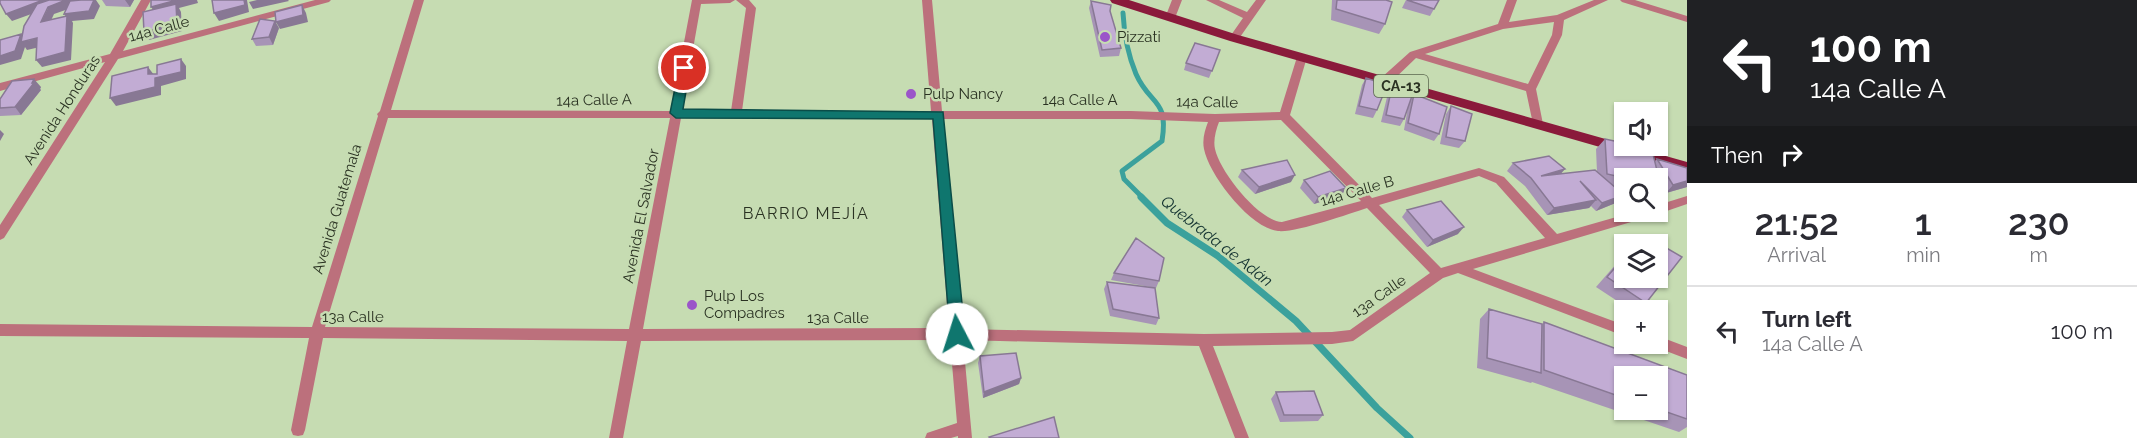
<!DOCTYPE html>
<meta charset="utf-8">
<style>
body{margin:0;font-family:Raleway,sans-serif;background:#f2f2f3;color:#2b2b33;height:100vh;display:flex;flex-direction:column;font-size:22px;white-space:nowrap}
*{box-sizing:border-box;margin:0}
p{font-size:20px;color:#7c7c81}
.icon{flex:none;width:33px;height:33px;fill:none;stroke:currentColor;stroke-width:2;stroke-linecap:round;stroke-linejoin:round}
.map{position:relative;flex:1;overflow:hidden}
.sheet{display:flex;flex-direction:column;background:#fff;width:450px}
.sheet>*{flex:none}
.guide{background:#202124;color:#fff;overflow:hidden}
.buttons{position:absolute;left:1614px;top:102px;display:grid;gap:12px}
.buttons a{display:grid;place-items:center;width:54px;height:54px;border-radius:0px;background:#fff;box-shadow:0 2px 4px #0004;font-size:30px}
.pin{position:absolute;display:grid;place-items:center;width:51px;height:51px;color:#fff;margin:-26px;border:3px solid #fff;border-radius:50%;box-shadow:0 2px 6px #0007}
.me{position:absolute;width:66px;margin:-33px;rotate:355deg;stroke-linejoin:round;filter:drop-shadow(0 0 4px #0008)}
.turn{display:flex;align-items:center;gap:21px;height:126px;padding:0 24px;font-size:27px}
.turn .icon{width:78px;height:78px;stroke-width:2.5}
.turn b{display:block;font-size:42px;line-height:51px}
.then{display:flex;align-items:center;height:57px;padding:0 24px;background:#0003;gap:12px;font-size:22px}
.eta{display:flex;justify-content:space-evenly;align-items:center;height:102px;text-align:center}
.eta b{font-size:36px;font-weight:600;line-height:42px}
ul{padding:0;list-style:none}
li{display:flex;align-items:center;gap:18px;height:90px;padding:0 24px;border-top:2px solid #e1e1e2}
li div{flex:1}
li b{display:block;font-size:22px}
li em{font-style:normal}
main{display:flex;flex:1;min-height:0}
.map>svg:first-child{display:block}
.lines{fill:none;stroke-linecap:round;stroke-linejoin:round}
.stream-far1{stroke:#3ba19c;stroke-width:5}
.stream{stroke:#3ba19c;stroke-width:7}
.minor{fill:#bc707c;fill-rule:evenodd}
.primary{fill:#8a1a3b;fill-rule:evenodd}
.wall{fill:#a794b6;fill-rule:evenodd}
.shaded-wall{fill:#887894}
.building{fill:#c2acd4;stroke:#887894;stroke-width:1.5}
.route{fill:#0f766e;stroke:#0a4d48;stroke-width:1.5}
.poi-dot{fill:#9b55c9;stroke:#c6dcb2;stroke-width:2}
.labels{text-anchor:middle;dominant-baseline:central;stroke-width:5;stroke-linejoin:round;paint-order:stroke}
.shield{fill:#c6dcb2;stroke:#59654d;stroke-width:1.5}
.shield-label{font-size:14px;font-weight:bold;fill:#2a3222}
.street-label{font-size:15px;fill:#2a3222;stroke:#c6dcb2}
.poi-label{font-size:15px;fill:#2a3222;stroke:#c6dcb2;text-anchor:start}
.neighbourhood-label{font-size:16px;letter-spacing:1.5px;fill:#2a3222;stroke:#c6dcb2}
.water-label{font-size:16px;font-style:italic;fill:#133230;stroke:#c6dcb2}
</style>
<main>
<div class="map">
<svg width="1687" height="438" viewBox="0 0 1687 438">
<rect width="100%" height="100%" fill="#c6dcb2"/>
<g class="lines">
<path class="stream-far1" d="M1123,13c1,20 5,42 13,61 14,32 33,24 26,67l-40,30 2,8 19,19"/>
<path class="stream" d="M1141,197l26,26 51,33 78,65 81,87 33,30"/>
<path class="minor" d="M141,0h10l-28,51 192,-51h16l-2,2 -211,57 -114,179 -4,2v-15l105,-163 -105,29v-8l110,-29z
M414,0h10l-33,110 280,1 21,-111h43l-5,3 -29,1 -19,107h49l15,-103 -10,-8h13l7,8 -14,103h189l-9,-111h10l10,111h189l84,3 65,-2 17,-55 5,-3 5,3 -17,58 82,83 107,-30 25,9 53,57 77,-22h24v-7l29,-9v8l-29,10 -4,-2 -6,5 -175,52 151,56v11l-166,-63 -15,5 -90,63 -21,3 -119,2 36,92h-14l-36,-92 -236,-6 9,98h-14v-2l-7,2h-26l2,-5 30,-10 -7,-83 -309,1 -18,97h-14l18,-97 -304,-3 -18,92 -2,5 -5,1 -5,-1 -2,-5 18,-92 -309,-2v-12l312,3 66,-211 -1,-2 3,-3zM388,118h282l-41,211 -304,-2zM681,118l251,1 17,209 -306,1zM943,119h188l77,3c-3,8 -6,17 -4,27 5,26 46,79 74,82 18,2 70,-17 89,-23l63,65 -80,57 -18,2 -128,2 -242,-5zM1281,120l80,81 -79,21c-23,-1 -62,-50 -67,-73 -2,-9 1,-19 4,-27zM1479,176l17,7 49,55 -104,30 -62,-63z
M1172,0h10l-7,18 -5,3 -5,-3z
M1206,0h13l28,12 9,-12h10l-28,40 -4,1 -5,-3 14,-20z
M1507,0h10l-8,22 48,-7 37,-15h14l-44,20 -2,15 -26,54 7,35 -1,3h-8l-1,-3 -7,-33 -110,-33 -27,26h-8l-1,-3 1,-3 29,-26 88,-28zM1554,22l-2,13 -24,49 -103,-30 78,-25z
M1620,0h15l52,16v6l-65,-20z
M1658,336l29,11v12l-34,-13 -1,-2h6z"/>
<path class="primary" d="M1110,0h19l109,35 449,127v10l-457,-131 -118,-38z"/>
</g>
<path class="wall" d="M102,0h32l-4,7 -24,-1z
M1332,0h54l-1,24 -6,10 -48,-14z
M1406,0h33l-9,16 -28,-8z
M1091,1l19,10 11,37 -2,8 -19,1 -11,-49z
M279,28l-6,17 -17,1 -4,-7z
M1220,50l-11,28 -25,-8 2,-7z
M1366,78l11,32 -4,8 -18,-4 7,-29z
M1392,86l19,12 3,-4 25,40 -5,7 -30,-11 4,-23 -4,12 -4,7 -19,-4 7,-29z
M41,87l-1,2 1,1 -20,25 -21,1v-17z
M1451,106l14,35 -6,7 -19,-4 6,-30z
M1605,139l50,22 2,-2 30,28 -21,6 -6,-9 1,3 -3,3v-12h-34v13l-6,-1 6,5 -6,7 -22,9 -5,-5 -2,2 -42,7 -22,-29 -18,-15 6,-8 48,11 36,-2 -1,-23z
M1242,170l49,12 -36,12 -17,-17z
M1304,180l38,15 -28,9 -14,-16z
M1407,210l51,24 -31,13 -25,-30z
M1644,235l38,22 -36,46 -8,7h-7l-35,-23 28,-32v23h34v-34h-24z
M1114,273l45,8 -3,7 -45,-8z
M1107,282l52,36 -3,7 -46,-9 -6,-27z
M1489,309l53,15 2,-2 143,53v52l-8,5 -147,-50 -1,1 -54,-15 3,-49zM1624,376h34v34h-34z
M980,356l41,22 -2,6 -36,14 -5,-35z
M1276,392l47,23 -5,6 -38,1 -9,-23z"/>
<path class="shaded-wall" d="M43,0h36l-2,6 -23,8 -7,15 -6,-7 7,-14 -36,13 -6,-7z
M94,0h2l4,6 -6,13 -22,2 1,2 -2,37 -29,7 -6,-7 31,-42 -3,-4z
M125,0h9l-4,7z
M177,0h20l1,3 -19,5 2,4 1,19 -33,9 -5,-8 12,-18 -5,-7z
M244,0h3l2,12 -30,9 -5,-8z
M257,0h31l1,1 -36,8 -4,-7z
M302,5l4,8 2,9 -28,7 -4,-7z
M275,21l4,7 -6,17 -4,-8z
M21,34l6,7 10,-3 7,8 -17,4 -2,-3 -4,12 -21,6v-9z
M181,59l5,7v13l-25,7v9l-45,11 -6,-8 45,-20z
M148,67l6,8 -6,-1z
M34,79l7,8 -1,2 1,1 -20,25 -6,-8z
M0,130l4,4 -4,7z
M1565,169l-6,7h-18z
M1295,175l-4,7 -36,12 4,-7z
M1687,181v6l-21,6 7,-8z
M1346,188l-4,7 -28,9 4,-7z
M1624,195l-6,7 -22,9 6,-8z
M1596,200l-7,8 -42,7 7,-7z
M1464,227l-6,7 -31,13 6,-7z
M1021,378l-2,6 -36,14 1,-6z"/>
<path class="building" d="M0,0h43l-37,14 -6,-11z
M49,0h17l-18,7 -7,15 26,-6 -2,36 -29,8 1,-22 -16,4 3,-16 13,-22z
M81,0h13l-5,11 -25,3 6,-13z
M151,0h26l-26,7z
M212,0h32l1,5 -31,8z
M1337,0h49l6,2 -7,22 -49,-15z
M1407,0h32l-5,9z
M1091,1l20,4 -1,6 11,37 -19,2z
M176,4l1,19 -33,9 -1,-20z
M302,5l1,10 -27,7 -1,-10z
M260,19l15,2 -6,16 -17,2z
M21,34l-6,17 -15,5v-16z
M1195,43l25,7 -8,21 -26,-8z
M181,59v13l-26,6v9l-45,11 2,-22 36,-9v7h9v-9z
M1366,78l21,7 -10,25 -18,-4z
M34,79l-2,4h2l-19,24 -15,1v-9l12,-18z
M1392,86l21,7 -9,26 -18,-4z
M1414,94l33,13 -8,27 -31,-11z
M1451,106l21,8 -7,27 -19,-4z
M1605,139l19,4v3h10l18,4 9,37 -3,-1v-8h-33l-18,-4z
M1549,156l16,13 -24,7 54,-6 29,25 -22,8 -22,-22 16,19 -42,8 -23,-30 -18,-15z
M1657,159l30,9v13l-14,4z
M1287,160l8,15 -36,12 -17,-17z
M1330,171l16,17 -28,9 -14,-17z
M1441,201l23,26 -31,13 -26,-30z
M1644,235l38,22 -36,46 -39,-26 17,-20v21h34v-34h-22z
M1136,238l28,20 -5,23 -45,-8z
M1107,282l48,6 4,30 -46,-9z
M1489,309l53,15 -1,49 -54,-15z
M1544,322l143,53v44l-29,-10v-33h-34v22l-80,-28z
M1016,353l5,25 -37,14 -4,-36z
M1314,391l9,24h-39l-8,-23z
M1054,417l5,21h-69l-1,-1z"/>
<path class="route" d="M684,64l6,4 -7,41 260,3 22,222 -2,4h-11l-2,-4 -17,-215 -257,-1 -6,-5 9,-45z"/>
<g class="poi-dot">
<circle cx="1105" cy="37" r="6"/>
<circle cx="911" cy="94" r="6"/>
<circle cx="692" cy="305" r="6"/>
</g>
<g class="labels">
<rect class="shield" x="1374" y="75" width="54" height="22" rx="4.5"/>
<g class="shield-label">
<text x="1401" y="86">CA-13</text>
</g>
<g class="street-label">
<text transform="translate(159 29) rotate(-15)">14a Calle</text>
<text transform="translate(594 100) rotate(-1)">14a Calle A</text>
<text x="1080" y="100">14a Calle A</text>
<text transform="translate(1207 102) rotate(1)">14a Calle</text>
<text transform="translate(62 110) rotate(-57)">Avenida Honduras</text>
<text transform="translate(1357 191) rotate(-16)">14a Calle B</text>
<text transform="translate(337 209) rotate(-73)">Avenida Guatemala</text>
<text transform="translate(641 216) rotate(-79)">Avenida El Salvador</text>
<text transform="translate(1379 296) rotate(-35)">13a Calle</text>
<text x="353" y="317">13a Calle</text>
<text x="838" y="318">13a Calle</text>
</g>
<g class="poi-label">
<text x="1117" y="37">Pizzati</text>
<text x="923" y="94">Pulp Nancy</text>
<text x="704" y="296">Pulp Los<tspan x="704" dy="17">Compadres</tspan></text>
</g>
<g class="neighbourhood-label">
<text x="806" y="213">BARRIO MEJÍA</text>
</g>
<g class="water-label">
<text transform="translate(1217 241) rotate(38)">Quebrada de Adán</text>
</g>
</g>
</svg>
<div class="buttons">
<a><svg class="icon" aria-label="sound" viewBox="0 0 24 24"><path d="M4 9h4l5-4v14l-5-4H4zM17 9q2 3 0 6"/></svg></a>
<a><svg class="icon" aria-label="search" viewBox="0 0 24 24"><circle cx="10" cy="10" r="6"/><path d="M15 15l6 6"/></svg></a>
<a><svg class="icon" aria-label="layers" viewBox="0 0 24 24"><path d="M12 4l9 5-9 5-9-5zM3 14l9 5 9-5"/></svg></a>
<a>+</a>
<a>−</a>
</div>
<div class="pin" style="left:684px;top:68px;background:#d93025"><svg class="icon" aria-label="arrive" viewBox="0 0 24 24"><path d="M6 21V4h12l-3 4 3 4H6"/></svg></div>
<svg class="me" style="left:957px;top:334px" viewBox="-20 -20 40 40"><circle r="19" fill="#fff"/><path d="M0-13L10 11 0 6-10 11z" fill="#0f766e"/></svg>
</div>
<section class="sheet">
<div class="guide">
<div class="turn"><svg class="icon" aria-label="left" viewBox="0 0 24 24"><path d="M17 20v-9H6M10 6l-5 5 5 5"/></svg><div><b>100 m</b>14a Calle A</div></div>
<div class="then">Then<svg class="icon" aria-label="right" viewBox="0 0 24 24"><path d="M7 20v-9h11M14 6l5 5-5 5"/></svg></div>
</div>
<div class="eta">
<div><b>21:52</b><p>Arrival</p></div>
<div><b>1</b><p>min</p></div>
<div><b>230</b><p>m</p></div>
</div>
<ul>
<li><svg class="icon" aria-label="left" viewBox="0 0 24 24"><path d="M17 20v-9H6M10 6l-5 5 5 5"/></svg><div><b>Turn left</b><p>14a Calle A</p></div><em>100 m</em></li>
</ul>
</section>
</main>
